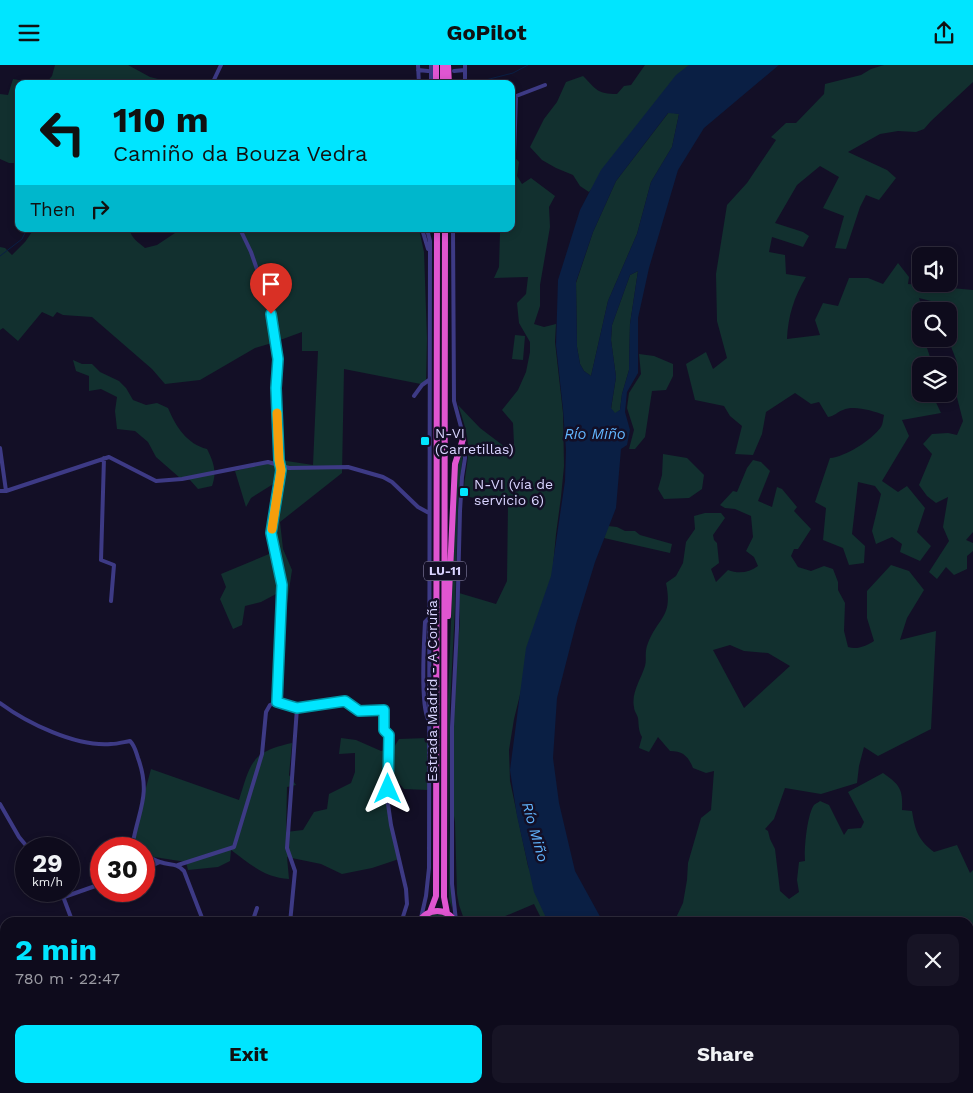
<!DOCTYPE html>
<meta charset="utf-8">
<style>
body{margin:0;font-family:"Work Sans",sans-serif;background:#171425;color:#f1f3f6;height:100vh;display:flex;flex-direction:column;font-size:19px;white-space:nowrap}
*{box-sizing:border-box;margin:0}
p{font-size:16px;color:#9b9ba3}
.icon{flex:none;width:28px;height:28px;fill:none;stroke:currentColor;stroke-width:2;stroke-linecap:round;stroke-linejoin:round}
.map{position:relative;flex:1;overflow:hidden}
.drawer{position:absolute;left:0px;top:852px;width:974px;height:176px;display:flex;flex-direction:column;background:#0e0b1c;border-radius:15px 15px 0 0;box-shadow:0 2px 8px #0003,0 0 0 1px #2e2b3b}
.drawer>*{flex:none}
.top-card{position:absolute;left:15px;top:15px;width:500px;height:152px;border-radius:10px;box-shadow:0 2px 8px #0003,0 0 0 1px #2e2b3b;background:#00e5ff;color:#111;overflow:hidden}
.fabs{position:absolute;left:912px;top:182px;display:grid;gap:10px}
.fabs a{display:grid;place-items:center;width:45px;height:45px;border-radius:10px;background:#0e0b1c;box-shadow:0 2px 8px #0003,0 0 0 1px #2e2b3b;font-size:25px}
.speed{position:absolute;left:15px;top:772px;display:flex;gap:10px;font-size:25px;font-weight:700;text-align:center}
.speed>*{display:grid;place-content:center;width:65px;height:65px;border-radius:50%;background:#0e0b1c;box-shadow:0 2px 8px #0003,0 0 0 1px #2e2b3b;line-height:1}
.speed small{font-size:12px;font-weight:400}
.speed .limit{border:8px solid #d22;background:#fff;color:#111}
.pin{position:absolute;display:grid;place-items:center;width:42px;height:42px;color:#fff;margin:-51px -21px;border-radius:50% 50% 50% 0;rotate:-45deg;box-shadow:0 0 5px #0007}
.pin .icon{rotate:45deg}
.me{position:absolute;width:55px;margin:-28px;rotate:0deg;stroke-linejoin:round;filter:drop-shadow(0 0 4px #0008)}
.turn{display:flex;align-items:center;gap:18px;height:105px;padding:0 15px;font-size:22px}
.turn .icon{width:65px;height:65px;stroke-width:2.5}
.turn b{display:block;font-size:35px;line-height:42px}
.then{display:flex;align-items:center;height:48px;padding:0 15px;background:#0003;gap:10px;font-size:19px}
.round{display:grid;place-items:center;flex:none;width:52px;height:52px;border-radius:10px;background:#171425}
.overview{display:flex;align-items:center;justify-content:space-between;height:85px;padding:0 15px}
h1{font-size:30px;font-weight:700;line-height:38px;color:#00e5ff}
.action{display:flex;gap:10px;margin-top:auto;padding:10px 15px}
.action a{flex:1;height:58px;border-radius:10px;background:#00e5ff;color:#111;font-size:20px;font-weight:700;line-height:58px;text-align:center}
.action a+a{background:#171425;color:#f1f3f6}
header{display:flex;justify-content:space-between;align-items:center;height:65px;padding:0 15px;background:#00e5ff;color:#111;font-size:22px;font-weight:700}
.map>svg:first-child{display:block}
.green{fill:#12302f;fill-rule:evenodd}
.water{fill:#0a1f44;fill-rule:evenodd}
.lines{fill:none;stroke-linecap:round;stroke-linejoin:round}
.stream{stroke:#0a1f44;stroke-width:1}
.minor{stroke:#3d3a85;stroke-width:4}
.tertiary{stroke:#3d3a85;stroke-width:5}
.trunk{stroke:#e055d1;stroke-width:6}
.route-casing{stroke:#0095a6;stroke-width:12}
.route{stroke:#00e5ff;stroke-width:9}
.slow{stroke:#f59e0b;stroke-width:9}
.poi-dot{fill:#00e5ff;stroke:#130f26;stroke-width:2}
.labels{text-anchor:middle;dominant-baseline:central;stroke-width:5;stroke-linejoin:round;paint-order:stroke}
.shield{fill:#130f26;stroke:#9e99be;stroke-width:1}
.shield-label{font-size:12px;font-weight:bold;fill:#d9d4ff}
.poi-label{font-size:14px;fill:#d9d4ff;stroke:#130f26;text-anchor:start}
.street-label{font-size:14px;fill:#d9d4ff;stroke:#130f26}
.water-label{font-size:15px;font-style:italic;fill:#62b6ff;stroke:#130f26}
</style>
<header><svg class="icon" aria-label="menu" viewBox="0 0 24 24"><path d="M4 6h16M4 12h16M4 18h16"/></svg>GoPilot<svg class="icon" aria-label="share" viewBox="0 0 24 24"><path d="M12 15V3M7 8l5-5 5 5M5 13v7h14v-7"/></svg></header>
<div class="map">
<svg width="973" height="1028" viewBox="0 0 973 1028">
<rect width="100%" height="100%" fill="#130f26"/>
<path class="green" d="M55,0h73l22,12 12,3 -4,4h-113l7,-8z
M645,0h47l-103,127 -9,-6 -7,-11 -17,-7 -14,-8 -12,-13 14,-28 13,-17 9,-20 17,-6c13,13 14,18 34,18l7,-8 7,-1z
M884,0h89v17l-42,39 -7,8 -8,3 -18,-1 -18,3 -32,18 39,18 9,8 -17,22 -13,-5 -6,12 -14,42 -11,-1 9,-32 -21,-8 16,-31 -19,-11 -23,19 -22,38 28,9 6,4 -6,11 -31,-10 -3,15 16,3 1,19 20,3c-12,20 -18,39 -19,62l33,-4 -5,-15 8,-17 15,3 11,-28h19l15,6 15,-21 11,14 -1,7 65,6v242l-7,8 7,3v8l-6,5v13l-13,6 -8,-8 -9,12 -8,-7 20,-31 -6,-14 5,-30 -12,6 -9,-7 -8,-11 13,-31 -9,-10 9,-10 16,-1 9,2 6,-14 -14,-55 8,-4 -9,-23 1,-28h-10l-4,-9 -16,-4 4,13h-2v28h3l9,27h-12v28h11l9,19 -39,7 7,16 -27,45 16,11 9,-6 18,22 -8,24 14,14 -11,15 -20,-9 2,-8 -10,-7 -16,7 -4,-13 9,-37 -6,-8 -17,-4 -6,52 13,12 -1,17 -15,2 -6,-17 -20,-8 3,-32 -11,-6 15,-44c15,-1 42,-18 51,-31 2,-3 2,-8 3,-12 -11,-4 -30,-10 -41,-5 -6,2 -8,6 -15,7l-9,-15 -8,2 -16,-11 -29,19 -4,22 -9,21 -18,-1 7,-28 -12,-10 -6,-10 -29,-6 -9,-36 20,-12 7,17 14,-11 -10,-37 -1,-47 11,-69 20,-22 29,-43 -5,-3 15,-14h10l28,-29 1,-10 36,-9 10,-6z
M13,14l29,5h-23v79h-10l-9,-4v-65l8,1z
M669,47l10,2 -7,33 -21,35 -14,52 -29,67 -17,75 -7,-5 -4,-7 -3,-17 -1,-64 17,-51 23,-51z
M511,88l8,9 -2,14 5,8 9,-6 24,18 -6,11 1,20 -10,58v21l-6,18 10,3 12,-3 -1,18 8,71 1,53 -3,31 -5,37 -4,43 -15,49 -23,93 -5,31 1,31 18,85 11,27 18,29h-14l-9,-18 -38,16v2h-31l-6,-17 -2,-11 -2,-72 -2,-12v-108l7,-81 -1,-28 37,11 11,-23 1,-77 -44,-8c-1,-15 4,-29 4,-44 1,-16 -5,-32 -10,-47l22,23 25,19 9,-3 -1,-21 -11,-13 16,-20 8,-18 4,-20v-10l-11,-19 -2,-20 9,-9 2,-17 -34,1 5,-11 1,-34 2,-4h9z
M34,164h96c0,8 9,14 15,19l12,-3 24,-16h238l5,23 3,86 -1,47 -82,-16 -2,104 -62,49 3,27 9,21 -7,47 -6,-1 -3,-22 -15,8 -16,4 -3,19 -9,4 -13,-30 6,-12 -5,-13 48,-20 -1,-17 4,-41 6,-15 -27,17 -5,9 -11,-36 45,-11 33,5 5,-114h-16v-19l-30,11 -17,5 -55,32 -35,4 -13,-15 -60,-52 -29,-2 -6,-3 -4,5 -11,-5 -24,29 -15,-13 -3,2v-83l5,1 7,7 13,-13z
M638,206l-8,53 -1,46 -7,24 -2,16 -5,4 -4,-5 5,-32 -5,-37 1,-15 18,-50z
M515,270l10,1 -2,24 -11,-1z
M639,289l15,2 19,8v12l-7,14 -14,1 -7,46 -10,12h-6l5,-19 -7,-22 2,-15 12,-19z
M73,295l9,4h10l8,8 19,9 7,7 7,12 13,5 11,-2 11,5c8,19 19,36 39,41 7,14 10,23 5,37l-14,3 -8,-9 -10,-2 -24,-21 -8,-15 -13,-11 -18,-2 -2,-18 2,-14 -16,-8 -12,2v-15l-13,-5z
M461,386l2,3 -5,46 -3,107 -5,99 -1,123 3,79 -3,-9 -1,-200 9,-232z
M663,389l24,4 17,17 -2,14 -13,9 -25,1 -6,-10 4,-14z
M753,395l8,2 9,9 -12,30 14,6 5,-20 5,2 15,18 -3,4 17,18 -13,20h-4l-3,7 7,11 13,4 13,-5 9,3 5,13v8l7,13 -1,28 4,16c9,3 18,-1 26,-6l-7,-23v-27l24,-26 18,6 15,19 -17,28 -7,22 36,-9 -5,98 -53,27 -14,-9 -5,19 -2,17 -36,11 -36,-6 -11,31 -9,10 3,2 2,8 5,10 5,42 9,8 10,-7 -2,-12 2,-18 6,-1c-1,-12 2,-46 9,-56 1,-1 5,-3 6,-4l9,4 15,30 4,-6 13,-1 3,-6 -16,-30 35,-19c17,12 20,16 19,37l10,1c3,19 6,29 22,41l23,-7 13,28 3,-3v105l-4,4v-56l-295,-1 9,-19 4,-23 1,-17 13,-45 10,-8 3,-39 -8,2 -13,-5c-5,-12 -10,-17 -23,-17l-12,-14 -9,15 -10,-4 3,-11c-4,-7 -3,-12 -4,-19 -1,-4 -4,-7 -4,-11 -3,-14 7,-28 11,-41 2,-7 -1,-13 3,-23 11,-27 25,-26 18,-60l10,-7 7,-13 3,-21 9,-13 -1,-13 11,-3h16l4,5 -12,17 1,5 3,3 2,20 -8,6 5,13 12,-12c10,4 21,3 30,-4l-4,-9 -8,-6 7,-14 -2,-21 -16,-7 -10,-1 -5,-3 13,-14 4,1 10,-24zM730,580l14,6 24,2 22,13 -46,42 -31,-58z
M608,461l9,1 8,4h10l5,4 32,9 -2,9 -66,-15z
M341,673l15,2 25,11 13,-4 5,-8 29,-1v52l-24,-1 -6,-7 -12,-3 1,29 12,51 -27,9 -30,6 -21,-10 -34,-7 2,22c-24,-1 -39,-15 -58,-29l-1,11 -12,6 -30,3 -2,-8 -32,-5 -10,-5v-3h-5l-6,-13 18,-67 88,31c12,-38 12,-48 53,-57l-3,32 7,10 -9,2 -1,45 17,-2 11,-18 13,-3 2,-15 22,-11 4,-11v-19l-16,1z
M432,849c9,-1 16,1 20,9h-30l4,-5z
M0,969h5v44l-5,-3z
M9,1024h66l-1,4h-64z
M92,1024h18l14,2 1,2h-31z
M361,1024h38l-2,4h-35z
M508,1024h83l-3,4h-83z
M617,1024h59l2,4h-57z
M724,1024h176l-11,4h-163z"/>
<path class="water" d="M689,0h90l-75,63 -26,42 -29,98 -11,50v55l-11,19 -2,20 5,18 -3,15 -6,4 -5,59 -21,54 -19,62 -19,74 -4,60 6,45 16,68 28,51h-55l-14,-30 -17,-76 -7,-46 16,-122 25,-72 14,-95 1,-31 -3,-41 -7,-64 2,-65 22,-70 21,-40 75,-95zM668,48l11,1 -7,33 -21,35 -14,52 -29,67 -17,75 -7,-5 -4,-7 -3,-17 -1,-65 17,-50 23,-51zM638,206l-8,53 -1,46 -7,24 -2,16 -5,3 -4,-5 5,-31 -5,-37 1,-15 18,-50z
M676,1024h52l1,4h-51z"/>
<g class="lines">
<path class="stream" d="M474,18l39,-10 15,-8
M0,191l22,-17 5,-10
M969,906l4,-2"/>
<path class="minor" d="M418,0l1,19
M465,0v19
M418,5l10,1
M454,6l11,-1
M212,19l9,-19
M431,19v-19
M511,33l34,-13
M514,89l2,-57
M240,164l11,23 17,49 5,26 5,32 -2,29 3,72 2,10 -10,63 12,52 -6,117 20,6 48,-7 14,10 25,-1v20l5,5 -1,69 3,21 15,64 1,15 -6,19
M422,164l6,20
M453,164l1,172 7,26 4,31 -3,19 -2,34 -3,117 -5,99v157l4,37
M414,331l8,-11 7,-5
M0,383l6,43
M104,393l-3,102 13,5 -3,36
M0,426h6l103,-34 47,24 26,-2 86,-17 21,6 59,-1 35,10 9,5 26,25 11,6
M0,638c27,20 76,44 111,41 6,0 13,-2 19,-3 5,5 6,11 8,17 13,36 1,51 -5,84l5,7
M428,654c-8,-16 -4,-77 -3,-97l4,-4
M0,739l19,33 10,12
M144,790c6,2 10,5 16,7 11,4 15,0 24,9l20,52
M178,800l56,-18 28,-93 4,-42 4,-7 7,-3
M144,804l16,-7
M61,826l12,32
M64,832l37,-13
M421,853l5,-22 3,-28 1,-627 -3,-12
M252,858l5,-15
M290,858l5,-52 -8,-23 10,-140
M237,1024l5,4
M430,1024l1,4
M455,1024v4"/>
<path class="tertiary" d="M0,896l5,1
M246,1024v4
M404,1028l2,-4"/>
<path class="trunk" d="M436,0v19
M443,0v19
M448,0l1,19
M445,164l-1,668 3,16
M448,551l7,-152 8,-25
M430,847l6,-16 1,-667
M418,858c10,-16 29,-16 38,0
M439,1024v4
M447,1024v4"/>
</g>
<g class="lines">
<defs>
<path id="route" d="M271,249l7,45 -2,29 3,72 2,10 -10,63 11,52 -5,117 20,6 48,-7 14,10 25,-1v20l5,5 -1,54"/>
</defs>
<use href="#route" class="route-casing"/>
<use href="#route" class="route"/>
<path class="slow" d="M272,464l9,-59 -2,-10 -2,-47"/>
</g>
<g class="poi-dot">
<rect x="420" y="371" width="10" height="10" rx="2.5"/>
<rect x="459" y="422" width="10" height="10" rx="2.5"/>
</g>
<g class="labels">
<rect class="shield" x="424" y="496.5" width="42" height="19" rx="4"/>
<g class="shield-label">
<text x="445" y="506">LU-11</text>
</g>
<g class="poi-label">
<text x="435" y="368">N-VI<tspan x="435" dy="16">(Carretillas)</tspan></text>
<text x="474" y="419">N-VI (vía de<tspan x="474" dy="16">servicio 6)</tspan></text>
</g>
<g class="street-label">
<text transform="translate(432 626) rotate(-90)">Estrada Madrid - A Coruña</text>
</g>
<g class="water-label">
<text x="595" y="369">Río Miño</text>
<text transform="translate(535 767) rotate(74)">Río Miño</text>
</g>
</g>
</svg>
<div class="fabs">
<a><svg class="icon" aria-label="sound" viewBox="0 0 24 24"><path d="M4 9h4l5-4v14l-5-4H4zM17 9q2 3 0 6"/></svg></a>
<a><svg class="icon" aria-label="search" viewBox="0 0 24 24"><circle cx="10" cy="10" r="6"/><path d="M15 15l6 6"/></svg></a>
<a><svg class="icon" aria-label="layers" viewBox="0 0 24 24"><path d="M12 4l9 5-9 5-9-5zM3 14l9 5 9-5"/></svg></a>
</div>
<div class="speed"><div>29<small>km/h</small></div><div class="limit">30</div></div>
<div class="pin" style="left:271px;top:249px;background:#d93025"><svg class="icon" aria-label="arrive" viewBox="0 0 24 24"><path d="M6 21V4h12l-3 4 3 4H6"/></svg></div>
<svg class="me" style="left:388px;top:724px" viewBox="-20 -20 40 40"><path d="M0-17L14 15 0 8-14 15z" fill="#00e5ff" stroke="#fff" stroke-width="4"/></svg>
<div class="top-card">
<div class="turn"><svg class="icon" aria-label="left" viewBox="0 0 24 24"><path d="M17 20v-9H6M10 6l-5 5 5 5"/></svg><div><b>110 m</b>Camiño da Bouza Vedra</div></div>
<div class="then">Then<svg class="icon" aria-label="right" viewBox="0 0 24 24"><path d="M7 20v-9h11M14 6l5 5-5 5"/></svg></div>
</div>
<section class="drawer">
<div class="overview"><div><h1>2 min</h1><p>780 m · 22:47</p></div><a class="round"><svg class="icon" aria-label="close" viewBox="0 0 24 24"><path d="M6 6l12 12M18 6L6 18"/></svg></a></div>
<div class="action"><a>Exit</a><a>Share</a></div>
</section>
</div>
